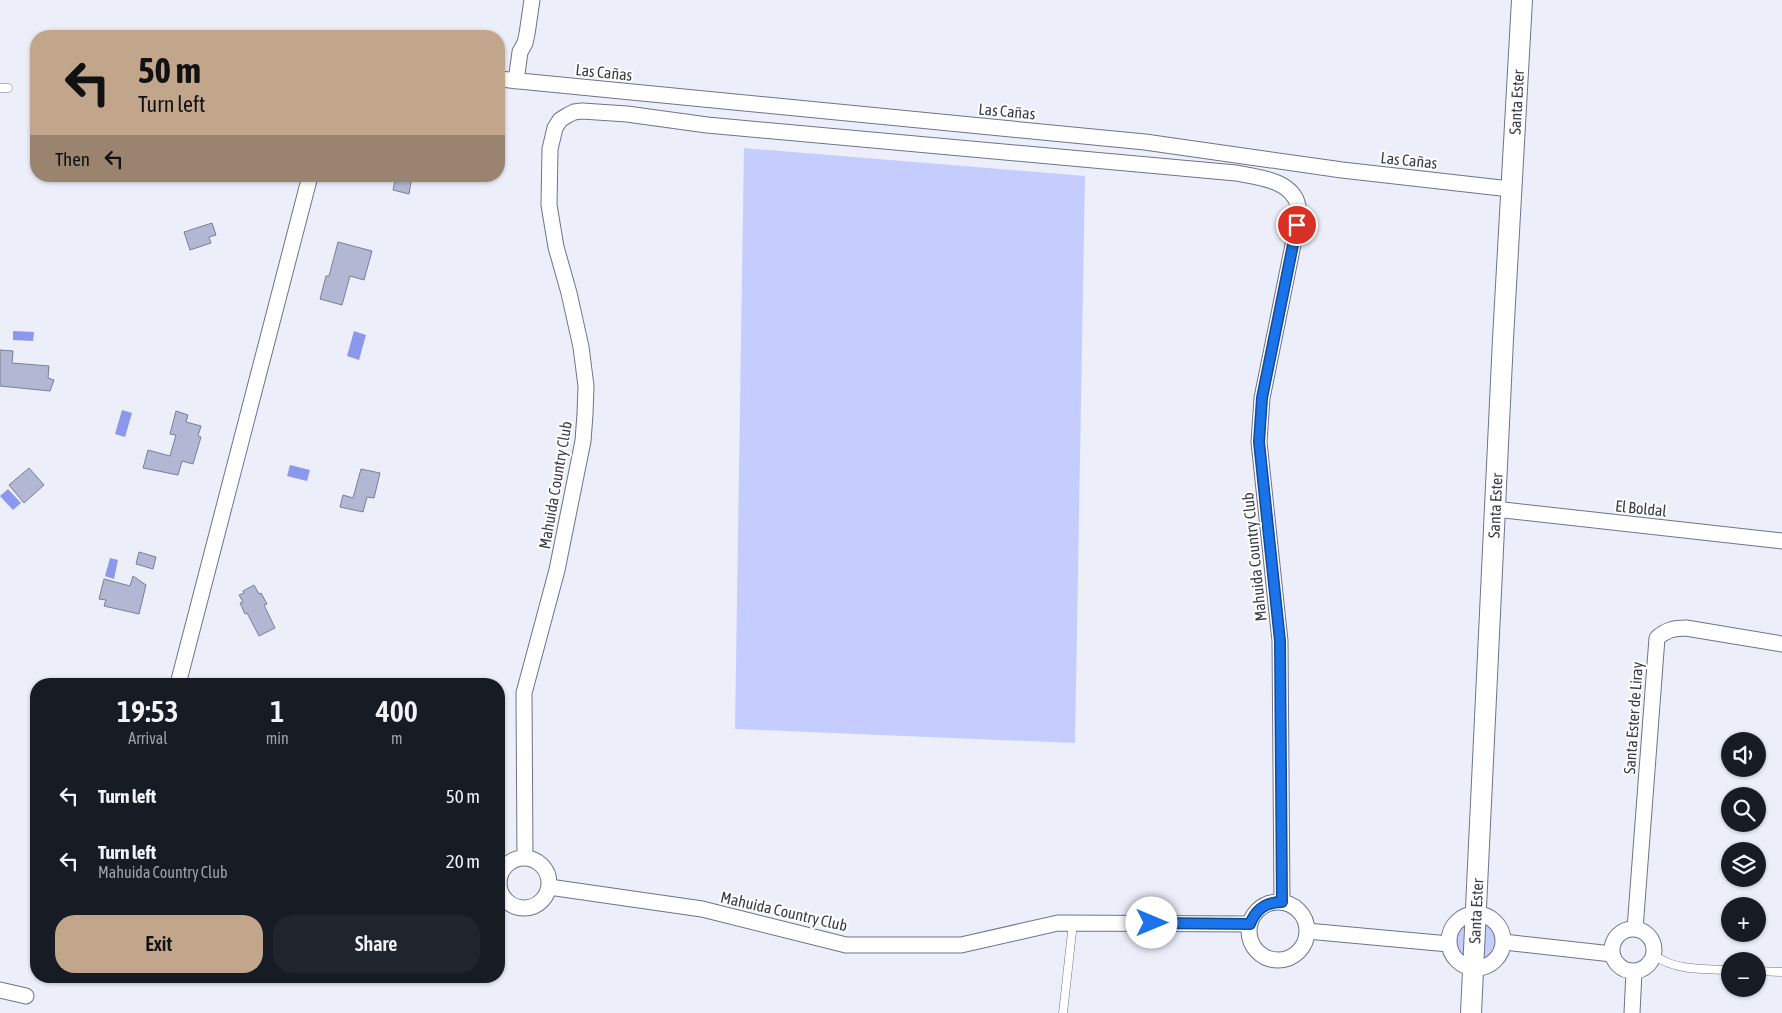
<!DOCTYPE html>
<meta charset="utf-8">
<style>
body{margin:0;font-family:"Asap Condensed",sans-serif;background:#20242c;color:#f1f3f6;height:100vh;display:flex;flex-direction:column;font-size:19px;white-space:nowrap}
*{box-sizing:border-box;margin:0}
p{font-size:16px;color:#9ea1a6}
.icon{flex:none;width:28px;height:28px;fill:none;stroke:currentColor;stroke-width:2;stroke-linecap:round;stroke-linejoin:round}
.map{position:relative;flex:1;overflow:hidden}
.side{position:absolute;left:30px;top:678px;width:475px;height:305px;display:flex;flex-direction:column;background:#171b24;border-radius:20px;box-shadow:0 1px 4px #0004}
.side>*{flex:none}
.hud{position:absolute;left:30px;top:30px;width:475px;height:152px;border-radius:20px;box-shadow:0 1px 4px #0004;background:#c1a68b;color:#111;overflow:hidden}
.controls{position:absolute;left:1721px;top:732px;display:grid;gap:10px}
.controls a{display:grid;place-items:center;width:45px;height:45px;border-radius:50%;background:#171b24;box-shadow:0 1px 4px #0004;font-size:25px}
.pin{position:absolute;display:grid;place-items:center;width:42px;height:42px;color:#fff;margin:-21px;border:2px solid #fff;border-radius:50%;box-shadow:0 1px 5px #0007}
.me{position:absolute;width:55px;margin:-28px;rotate:90deg;stroke-linejoin:round;filter:drop-shadow(0 0 4px #0008)}
.turn{display:flex;align-items:center;gap:18px;height:105px;padding:0 25px;font-size:22px}
.turn .icon{width:65px;height:65px;stroke-width:2.5}
.turn b{display:block;font-size:35px;line-height:42px}
.then{display:flex;align-items:center;height:48px;padding:0 25px;background:#0003;gap:10px;font-size:19px}
.eta{display:flex;justify-content:space-evenly;align-items:center;height:85px;text-align:center}
.eta b{font-size:30px;font-weight:600;line-height:35px}
.primary-button{display:flex;gap:10px;margin-top:auto;padding:10px 25px}
.primary-button a{flex:1;height:58px;border-radius:20px;background:#c1a68b;color:#111;font-size:20px;font-weight:600;line-height:58px;text-align:center}
.primary-button a+a{background:#20242c;color:#f1f3f6}
ul{padding:0;list-style:none}
li{display:flex;align-items:center;gap:15px;height:65px;padding:0 25px}
li div{flex:1}
li b{display:block;font-size:19px}
li em{font-style:normal}
.map>svg:first-child{display:block}
.green{fill:#c4cdfd}
.water{fill:#8b98eb}
.building{fill:#b2b8d3;stroke:#797e97}
.lines{fill:none;stroke-linecap:round;stroke-linejoin:round}
.lane-casing{stroke:#6e738c;stroke-width:9}
.street-casing{stroke:#6e738c;stroke-width:17}
.secondary-casing{stroke:#6e738c;stroke-width:22}
.lane{stroke:#fff;stroke-width:8}
.street{stroke:#fff;stroke-width:15}
.secondary{stroke:#fff;stroke-width:20}
.route-casing{stroke:#114b97;stroke-width:12}
.route{stroke:#1a73e8;stroke-width:9}
.labels{text-anchor:middle;dominant-baseline:central;stroke-width:4;stroke-linejoin:round;paint-order:stroke}
.street-label{font-size:16px;fill:#3a3c47;stroke:#fff}
</style>
<div class="map">
<svg width="1782" height="1013" viewBox="0 0 1782 1013">
<rect width="100%" height="100%" fill="#eceffa"/>
<path class="green" d="M744,148l341,28 -10,567 -340,-14z
M1454 940a22 22 0 1 1 44 0a22 22 0 1 1-44 0Z"/>
<path class="water" d="M13,331l21,1 -1,9 -20,-1z
M354,331l12,4 -7,25 -12,-4z
M122,410l10,3 -7,24 -10,-3z
M290,465l20,5 -3,11 -20,-5z
M8,489l13,14 -8,7 -13,-14z
M110,558l8,2 -4,19 -9,-3z"/>
<path class="building" d="M396,176h16l-3,18 -16,-4z
M212,223l4,12 -7,2 2,6 -21,7 -6,-18z
M338,242l34,9 -8,29 -14,-4 -8,29 -22,-6 6,-23h3z
M0,350l13,1 -1,12 37,3 -1,12 6,2 -4,11 -50,-5z
M176,411l12,4 -2,7 15,4 -3,10 3,1 -8,27 -11,-3 -4,14 -35,-7 5,-18 22,6 6,-21 -6,-1z
M29,468l15,17 -20,18 -15,-18z
M361,469l19,4 -6,25 -7,-1 -4,15 -23,-5 3,-12 10,3z
M139,552l17,5 -3,12 -17,-5z
M133,576l13,9 -7,29 -35,-8 2,-6 -7,-1 5,-20 26,7z
M254,585l5,9 2,-1 6,11 -3,1 11,23 -16,8 -12,-23 -2,1 -5,-11 3,-1 -4,-7 5,-2 -1,-2z"/>
<g class="lines">
<defs>
<path id="lane" d="M0,88h8
M1654,955c21,16 50,14 76,15
M1758,971l24,1
M1063,1013l10,-90"/>
<path id="street" d="M499,79l646,63 197,28 168,19
M516,81l4,-29 5,-9 2,-9 5,-34
M1495,509l287,32
M178,684l132,-508
M525,858l-1,-165 33,-123 26,-129 2,-27 1,-28 -5,-39 -12,-54 -13,-46 -7,-42 1,-56 5,-21 5,-8 8,-5 6,-3 8,-1 45,3 80,11 529,48c21,4 57,7 62,33 1,6 0,13 -1,19l-35,173 -3,44 21,199 2,261
M499 883a25 25 0 1 1 50 0a25 25 0 1 1-50 0Z
M549,887l153,22 144,36h115l97,-22 192,1
M1249 931a29 29 0 1 1 58 0a29 29 0 1 1-58 0Z
M1449 941a27 27 0 1 1 54 0a27 27 0 1 1-54 0Z
M1612 950a21 21 0 1 1 42 0a21 21 0 1 1-42 0Z
M1635,929l22,-291c9,-8 17,-10 29,-10l96,16
M1307,931l142,13
M1504,942l108,12
M0,990l26,6
M1632,1013l2,-41"/>
<g id="secondary">
<path id="s1" d="M1471,1013l32,-674 19,-339"/>
</g>
</defs>
<use href="#lane" class="lane-casing"/>
<use href="#street" class="street-casing"/>
<use href="#secondary" class="secondary-casing"/>
<use href="#lane" class="lane"/>
<use href="#street" class="street"/>
<use href="#secondary" class="secondary"/>
</g>
<g class="lines">
<defs>
<path id="route" d="M1152,923l98,1c6,-15 16,-22 32,-22l-2,-261 -21,-199 3,-44 35,-173"/>
</defs>
<use href="#route" class="route-casing"/>
<use href="#route" class="route"/>
</g>
<g class="labels">
<g class="street-label">
<text transform="translate(604 72) rotate(6)">Las Cañas</text>
<text stroke="none"><textPath href="#s1" startOffset="912">Santa Ester</textPath></text>
<text transform="translate(1007 111) rotate(5)">Las Cañas</text>
<text transform="translate(1409 160) rotate(6)">Las Cañas</text>
<text transform="translate(555 485) rotate(-80)">Mahuida Country Club</text>
<text stroke="none"><textPath href="#s1" startOffset="508">Santa Ester</textPath></text>
<text transform="translate(1641 508) rotate(6)">El Boldal</text>
<text transform="translate(1254 557) rotate(-96)">Mahuida Country Club</text>
<text transform="translate(1633 718) rotate(-86)">Santa Ester de Liray</text>
<text transform="translate(784 911) rotate(13)">Mahuida Country Club</text>
<text stroke="none"><textPath href="#s1" startOffset="102">Santa Ester</textPath></text>
</g>
</g>
</svg>
<div class="controls">
<a><svg class="icon" aria-label="sound" viewBox="0 0 24 24"><path d="M4 9h4l5-4v14l-5-4H4zM17 9q2 3 0 6"/></svg></a>
<a><svg class="icon" aria-label="search" viewBox="0 0 24 24"><circle cx="10" cy="10" r="6"/><path d="M15 15l6 6"/></svg></a>
<a><svg class="icon" aria-label="layers" viewBox="0 0 24 24"><path d="M12 4l9 5-9 5-9-5zM3 14l9 5 9-5"/></svg></a>
<a>+</a>
<a>−</a>
</div>
<div class="pin" style="left:1297px;top:225px;background:#d93025"><svg class="icon" aria-label="arrive" viewBox="0 0 24 24"><path d="M6 21V4h12l-3 4 3 4H6"/></svg></div>
<svg class="me" style="left:1152px;top:923px" viewBox="-20 -20 40 40"><circle r="19" fill="#fff"/><path d="M0-13L10 11 0 6-10 11z" fill="#1a73e8"/></svg>
<div class="hud">
<div class="turn"><svg class="icon" aria-label="left" viewBox="0 0 24 24"><path d="M17 20v-9H6M10 6l-5 5 5 5"/></svg><div><b>50 m</b>Turn left</div></div>
<div class="then">Then<svg class="icon" aria-label="left" viewBox="0 0 24 24"><path d="M17 20v-9H6M10 6l-5 5 5 5"/></svg></div>
</div>
<section class="side">
<div class="eta">
<div><b>19:53</b><p>Arrival</p></div>
<div><b>1</b><p>min</p></div>
<div><b>400</b><p>m</p></div>
</div>
<ul>
<li><svg class="icon" aria-label="left" viewBox="0 0 24 24"><path d="M17 20v-9H6M10 6l-5 5 5 5"/></svg><div><b>Turn left</b></div><em>50 m</em></li>
<li><svg class="icon" aria-label="left" viewBox="0 0 24 24"><path d="M17 20v-9H6M10 6l-5 5 5 5"/></svg><div><b>Turn left</b><p>Mahuida Country Club</p></div><em>20 m</em></li>
</ul>
<div class="primary-button"><a>Exit</a><a>Share</a></div>
</section>
</div>
